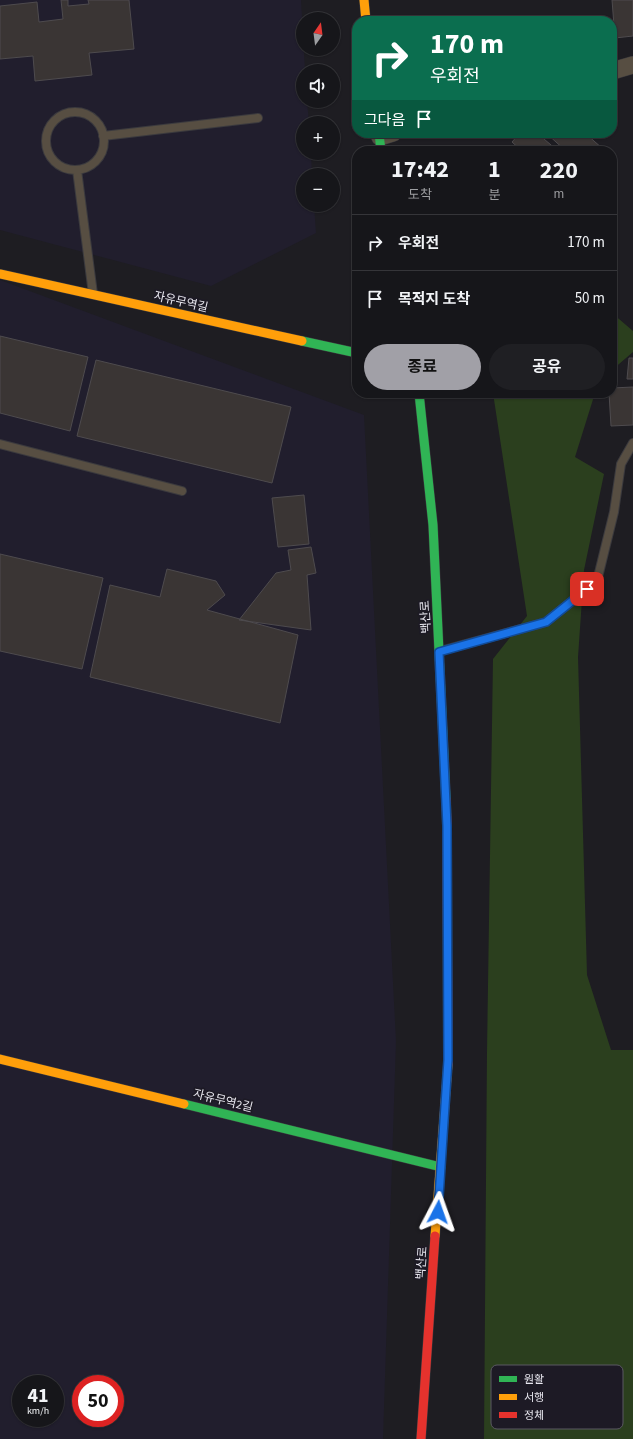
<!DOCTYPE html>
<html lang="ko">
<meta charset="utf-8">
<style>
body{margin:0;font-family:"Source Sans 3","Noto Sans KR",sans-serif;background:#1f1f23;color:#f1f3f6;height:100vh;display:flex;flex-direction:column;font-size:15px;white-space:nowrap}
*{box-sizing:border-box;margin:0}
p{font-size:13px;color:#9e9fa2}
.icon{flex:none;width:22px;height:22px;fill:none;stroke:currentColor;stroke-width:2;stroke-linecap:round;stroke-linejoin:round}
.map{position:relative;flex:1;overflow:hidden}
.panel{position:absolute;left:352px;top:146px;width:265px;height:252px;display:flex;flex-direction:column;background:#16161a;border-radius:16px;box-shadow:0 1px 3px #0004,0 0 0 1px #353539}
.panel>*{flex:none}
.guide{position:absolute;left:352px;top:16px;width:265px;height:122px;border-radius:16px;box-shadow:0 1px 3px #0004,0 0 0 1px #353539;background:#0b6e4f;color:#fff;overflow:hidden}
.needle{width:26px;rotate:14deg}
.fabs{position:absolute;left:296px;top:12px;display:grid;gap:8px}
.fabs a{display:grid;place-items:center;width:44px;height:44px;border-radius:50%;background:#16161a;box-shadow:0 1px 3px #0004,0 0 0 1px #353539;font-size:20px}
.speed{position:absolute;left:12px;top:1375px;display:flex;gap:8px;font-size:20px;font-weight:700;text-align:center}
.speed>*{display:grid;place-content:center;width:52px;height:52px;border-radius:50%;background:#16161a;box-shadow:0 1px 3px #0004,0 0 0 1px #353539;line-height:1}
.speed small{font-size:10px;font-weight:400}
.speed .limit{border:6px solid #d22;background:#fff;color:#111}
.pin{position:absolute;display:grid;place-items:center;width:34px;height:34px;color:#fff;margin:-17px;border-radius:8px;box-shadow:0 2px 6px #0006}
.me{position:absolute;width:44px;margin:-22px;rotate:4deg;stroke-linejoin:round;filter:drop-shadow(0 0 3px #0008)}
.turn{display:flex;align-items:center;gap:14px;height:84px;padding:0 12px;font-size:18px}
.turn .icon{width:52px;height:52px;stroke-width:2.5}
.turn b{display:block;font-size:28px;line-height:34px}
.then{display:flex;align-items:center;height:38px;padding:0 12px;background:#0003;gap:8px;font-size:15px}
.eta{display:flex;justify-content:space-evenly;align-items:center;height:68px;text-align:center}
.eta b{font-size:24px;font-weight:700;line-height:28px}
.cta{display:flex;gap:8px;margin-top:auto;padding:8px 12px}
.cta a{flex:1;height:46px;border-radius:24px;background:#a1a0a7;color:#111;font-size:16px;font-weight:700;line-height:46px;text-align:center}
.cta a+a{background:#1f1f23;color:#f1f3f6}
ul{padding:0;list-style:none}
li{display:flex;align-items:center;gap:12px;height:56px;padding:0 12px;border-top:1px solid #353539}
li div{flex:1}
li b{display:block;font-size:15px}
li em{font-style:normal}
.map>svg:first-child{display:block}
.built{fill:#211e2d;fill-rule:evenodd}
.green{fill:#2b3f1e}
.building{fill:#3a3534;stroke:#4e4b4e}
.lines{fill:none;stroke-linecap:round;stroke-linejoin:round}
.lane-casing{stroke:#3b3a3e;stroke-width:10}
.street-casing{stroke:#3b3a3e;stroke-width:18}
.fast-casing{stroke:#3b3a3e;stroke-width:10}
.slow-casing{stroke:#3b3a3e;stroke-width:10}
.jam-casing{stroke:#3b3a3e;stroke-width:10}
.lane{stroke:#574e42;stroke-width:8}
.street{stroke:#574e42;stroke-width:17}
.fast{stroke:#30b455;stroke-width:9}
.slow{stroke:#ff9f0a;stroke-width:9}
.jam{stroke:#e5322d;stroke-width:9}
.route-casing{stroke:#114b97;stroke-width:10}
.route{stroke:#1a73e8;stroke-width:7}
.labels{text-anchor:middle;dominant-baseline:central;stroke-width:3.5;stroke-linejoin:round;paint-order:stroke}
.street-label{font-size:12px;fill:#e8e7ef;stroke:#1d1a25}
.key{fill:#1d1a25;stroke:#5a5862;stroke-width:1}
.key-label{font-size:11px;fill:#e8e7ef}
</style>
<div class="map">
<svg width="633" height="1439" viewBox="0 0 633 1439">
<rect width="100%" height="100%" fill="#1e1d22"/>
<path class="built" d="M0,0h301l4,71h-2v30h4l2,22h-6v30h8l1,22h-9v30h11l2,28 -105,53 -211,-56z
M0,280l364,135 32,626 -13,398h-383zM21,1384h34v34h-34zM81,1384h34v34h-34z"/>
<path class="green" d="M612,313l21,18v21l-21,18z
M493,393h102l-20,64 29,17 -20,96 -6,87 9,318 24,75h22v389h-149l3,-387 6,-393 34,-43z"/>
<path class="building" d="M61,0h7v6l21,-2 -1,-4h41l5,49 -45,4 3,22 -57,6 -2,-25 -33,3v-53l37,-4 2,20 24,-3z
M612,0h21v36l-18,2z
M520,133h17l21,18h-36l-10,-9z
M546,133h39l18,16 -2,2h-35z
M0,336l88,21 -18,74 -70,-18z
M629,358h4v21h-6z
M96,360l195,47 -19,76 -195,-47z
M633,387v38l-22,1 -2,-33h3v-5z
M304,495l5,49 -31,3 -6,-49z
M311,547l5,26 -9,2 4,55 -72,-10 37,-47 15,-3 -3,-20z
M0,554l103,24 -21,91 -82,-18z
M167,569l49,12 9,14 -18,15 91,25 -18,88 -190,-46 20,-92 50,12z"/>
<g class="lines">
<defs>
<path id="lane" d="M46 141a29 29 0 1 1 58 0a29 29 0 1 1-58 0Z
M103,136l155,-18
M77,170l16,124
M0,444l182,47
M440,651l106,-29 51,-41 17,-69 7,-48 12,-21"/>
<path id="street" d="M612,71l21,-6
M380,137l13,-4"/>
<path id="fast" d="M379,133l2,18
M302,341l55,12
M419,393l14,132 13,274
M184,1104l257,63"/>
<path id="slow" d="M364,0l2,21
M0,274l302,67
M0,1059l184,45
M435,1236l13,-172"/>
<path id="jam" d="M446,799l1,27 1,238
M421,1439l14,-203"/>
</defs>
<use href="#lane" class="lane-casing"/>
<use href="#street" class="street-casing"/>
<use href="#fast" class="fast-casing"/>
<use href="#slow" class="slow-casing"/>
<use href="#jam" class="jam-casing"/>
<use href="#lane" class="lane"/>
<use href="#street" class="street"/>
<use href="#fast" class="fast"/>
<use href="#slow" class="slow"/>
<use href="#jam" class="jam"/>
</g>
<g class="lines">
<defs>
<path id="route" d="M438,1212l10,-152 -1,-234 -8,-174 107,-30 41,-33"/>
</defs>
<use href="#route" class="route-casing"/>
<use href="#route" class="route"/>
</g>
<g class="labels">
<g class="street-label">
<text transform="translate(181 302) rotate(13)">자유무역길</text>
<text transform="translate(426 617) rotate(-93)">백산로</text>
<text transform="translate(223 1101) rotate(14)">자유무역2길</text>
<text transform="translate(422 1263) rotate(-86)">백산로</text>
</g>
</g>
<rect x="491" y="1365" width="132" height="64" rx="6" class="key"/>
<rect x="499" y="1376" width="18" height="6" fill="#30b455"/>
<rect x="499" y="1394" width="18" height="6" fill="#ff9f0a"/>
<rect x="499" y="1412" width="18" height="6" fill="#e5322d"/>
<g class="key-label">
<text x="524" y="1383">원활</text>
<text x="524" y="1401">서행</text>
<text x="524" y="1419">정체</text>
</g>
</svg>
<div class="fabs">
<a><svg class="needle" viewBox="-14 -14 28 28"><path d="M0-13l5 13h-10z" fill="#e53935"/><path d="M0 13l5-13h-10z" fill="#9e9fa2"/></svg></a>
<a><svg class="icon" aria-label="sound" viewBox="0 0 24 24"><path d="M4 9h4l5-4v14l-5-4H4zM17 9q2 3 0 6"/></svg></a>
<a>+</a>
<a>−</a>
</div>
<div class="speed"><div>41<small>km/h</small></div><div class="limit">50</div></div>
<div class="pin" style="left:587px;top:589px;background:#d93025"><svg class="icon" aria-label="arrive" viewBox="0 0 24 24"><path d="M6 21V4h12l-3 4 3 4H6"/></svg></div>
<svg class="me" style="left:438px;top:1212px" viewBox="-20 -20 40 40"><path d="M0-17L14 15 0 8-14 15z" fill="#1a73e8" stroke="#fff" stroke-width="4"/></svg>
<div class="guide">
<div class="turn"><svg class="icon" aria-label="right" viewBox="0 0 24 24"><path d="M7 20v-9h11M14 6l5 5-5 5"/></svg><div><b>170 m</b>우회전</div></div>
<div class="then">그다음<svg class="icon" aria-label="arrive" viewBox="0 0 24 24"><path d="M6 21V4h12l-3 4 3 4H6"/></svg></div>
</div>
<section class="panel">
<div class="eta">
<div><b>17:42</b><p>도착</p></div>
<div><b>1</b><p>분</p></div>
<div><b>220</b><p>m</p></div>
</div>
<ul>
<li><svg class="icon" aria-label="right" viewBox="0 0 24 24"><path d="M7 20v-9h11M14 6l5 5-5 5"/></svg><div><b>우회전</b></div><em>170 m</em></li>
<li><svg class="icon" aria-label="arrive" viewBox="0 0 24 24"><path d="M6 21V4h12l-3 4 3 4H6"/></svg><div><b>목적지 도착</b></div><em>50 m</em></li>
</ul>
<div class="cta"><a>종료</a><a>공유</a></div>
</section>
</div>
